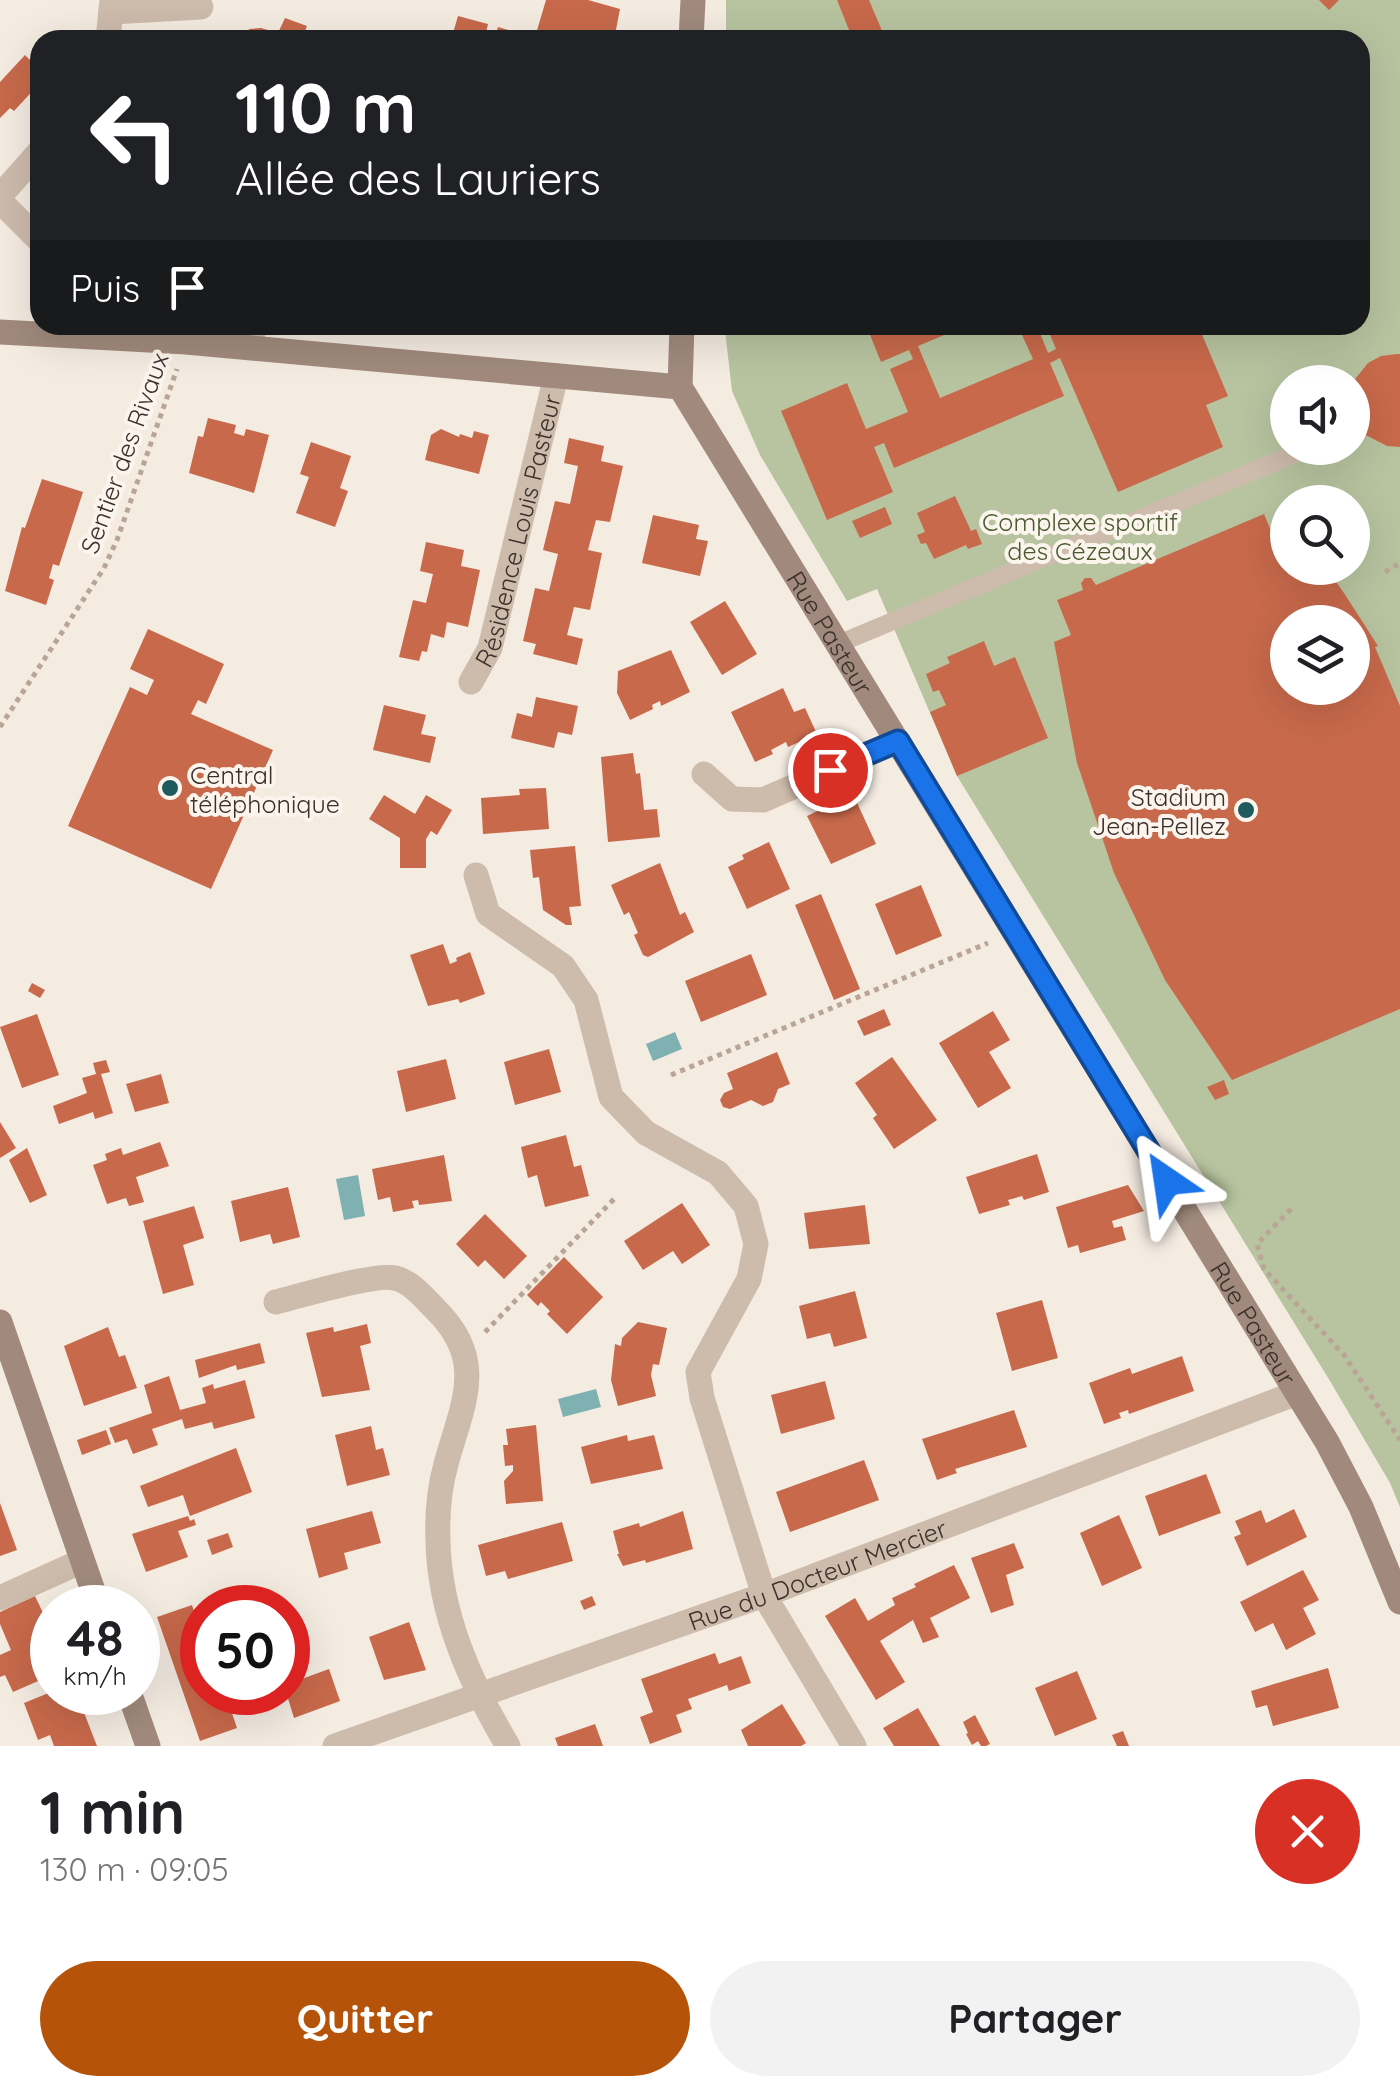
<!DOCTYPE html>
<html lang="fr">
<meta charset="utf-8">
<style>
body{margin:0;font-family:Quicksand,sans-serif;background:#f2f2f2;color:#202124;height:100vh;display:flex;flex-direction:column;font-size:38px;white-space:nowrap}
*{box-sizing:border-box;margin:0}
p{font-size:32px;color:#757577}
.icon{flex:none;width:55px;height:55px;fill:none;stroke:currentColor;stroke-width:2;stroke-linecap:round;stroke-linejoin:round}
.map{position:relative;height:1746px;overflow:hidden}
.details{display:flex;flex-direction:column;background:#fff;flex:1}
.details>*{flex:none}
.top-card{position:absolute;left:30px;top:30px;width:1340px;height:305px;border-radius:30px;box-shadow:0 10px 40px #0002;background:#202124;color:#fff;overflow:hidden}
.buttons{position:absolute;left:1270px;top:365px;display:grid;gap:20px}
.buttons a{display:grid;place-items:center;width:100px;height:100px;border-radius:50%;background:#fff;box-shadow:0 10px 40px #0002;font-size:50px}
.speed{position:absolute;left:30px;top:1585px;display:flex;gap:20px;font-size:50px;font-weight:700;text-align:center}
.speed>*{display:grid;place-content:center;width:130px;height:130px;border-radius:50%;background:#fff;box-shadow:0 10px 40px #0002;line-height:1}
.speed small{font-size:25px;font-weight:400}
.speed .limit{border:15px solid #d22;background:#fff;color:#111}
.pin{position:absolute;display:grid;place-items:center;width:85px;height:85px;color:#fff;margin:-42px;border:5px solid #fff;border-radius:50%;box-shadow:0 2px 10px #0007}
.me{position:absolute;width:110px;margin:-55px;rotate:328deg;stroke-linejoin:round;filter:drop-shadow(0 0 8px #0008)}
.turn{display:flex;align-items:center;gap:35px;height:210px;padding:0 40px;font-size:45px}
.turn .icon{width:130px;height:130px;stroke-width:2.5}
.turn b{display:block;font-size:70px;line-height:85px}
.then{display:flex;align-items:center;height:95px;padding:0 40px;background:#0003;gap:20px;font-size:38px}
.round{display:grid;place-items:center;flex:none;width:105px;height:105px;border-radius:52px;background:#f2f2f2}
.summary{display:flex;align-items:center;justify-content:space-between;height:170px;padding:0 40px}
h1{font-size:60px;font-weight:700;line-height:75px}
.primary-button{display:flex;gap:20px;margin-top:auto;padding:20px 40px}
.primary-button a{flex:1;height:115px;border-radius:60px;background:#b45309;color:#fff;font-size:40px;font-weight:700;line-height:115px;text-align:center}
.primary-button a+a{background:#f2f2f2;color:#202124}
.map>svg:first-child{display:block}
.green{fill:#b8c4a0;fill-rule:evenodd}
.water{fill:#7fb0b2}
.building{fill:#c8694b;fill-rule:evenodd}
.lines{fill:none;stroke-linecap:round;stroke-linejoin:round}
.path{stroke:#b9a596;stroke-width:5;stroke-dasharray:5 5;stroke-linecap:butt}
.lane{stroke:#cdbbac;stroke-width:18}
.street{stroke:#cdbbac;stroke-width:25}
.secondary{stroke:#a18a7d;stroke-width:25}
.route-casing{stroke:#114b97;stroke-width:25}
.route{stroke:#1a73e8;stroke-width:18}
.poi-dot{fill:#1f5a5e;stroke:#fbf5ee;stroke-width:4}
.labels{text-anchor:middle;dominant-baseline:central;stroke-width:8;stroke-linejoin:round;paint-order:stroke}
.street-label{font-size:25px;fill:#3b302b;stroke:#fbf5ee}
.park-label{font-size:25px;fill:#4a5a2e;stroke:#fbf5ee}
.poi-label{font-size:25px;fill:#3b302b;stroke:#fbf5ee;text-anchor:start}
</style>
<div class="map">
<svg width="1400" height="1746" viewBox="0 0 1400 1746">
<rect width="100%" height="100%" fill="#f4ebe1"/>
<path class="green" d="M726,0h674v1507l-10,-24 -60,-102 -373,-605 -80,-187 -30,12 -87,-146 -28,-64 -7,-61v-5h635v-285h-634zM1288,382h64v66h-64zM1288,502h64v66h-64zM1288,622h64v66h-64z"/>
<path class="water" d="M675,1032l7,17 -29,12 -7,-17z
M358,1175l7,41 -21,4 -8,-41z
M596,1389l5,18 -38,10 -5,-18z"/>
<path class="building" d="M546,0h42l32,9 -6,31 -79,-3z
M837,0h32l17,40h-33z
M1319,0h20l-10,10z
M458,16l30,8 -3,13 8,3h-42z
M285,18l22,8 -5,14h-57l4,-11 12,-1 17,5z
M498,27l32,9 -1,4h-35z
M25,55l15,15v13l-26,28 -4,-3 -10,10v-36z
M866,325h102l-50,21 22,52 93,-39 -11,-24 16,-7 10,25 8,-4 -10,-24h152l30,71 -22,9 17,42 -105,45 -58,-134 -10,5 14,33 -170,72 -10,-25 -10,4 19,45 -66,28 -46,-109 66,-28 19,46 42,-17 -18,-43 23,-10 -4,-9 -28,12z
M1397,354h3v93l-13,-1 -27,-14 -8,-13v-36l16,-20 13,-7z
M208,418l28,7 -2,8 10,3 2,-7 23,6 -15,58 -65,-20 9,-37 5,1z
M441,429l18,8 1,-3 12,4 2,-7 15,4 -10,39 -54,-14 6,-25z
M569,438l35,8 -3,15 22,5 -13,56 -14,-2 -8,30 14,3 -12,57 -16,-3 -7,28 16,4 -6,26 -44,-11 3,-10 -13,-3 12,-53 14,3 9,-37 -15,-4 12,-49 15,3 8,-38 -14,-3z
M311,442l40,14 -11,32 8,3 -13,36 -39,-14 13,-36 -9,-3z
M42,479l41,13 -24,74 -6,-2 -4,14 5,2 -8,25 -41,-14 17,-64 3,1z
M955,496l16,35 5,-2 6,15 -14,5 -2,-4 -32,14 -8,-16 -5,1 -4,-9 8,-3 -8,-19z
M885,507l7,17 -32,14 -8,-17z
M1264,514l14,34 10,-4v24h38l18,25 34,53 -3,1 25,59v303l-168,71 -67,-100 -51,-107 -37,-110 -23,-121 17,-7 -14,-35 26,-10 -2,-7 4,-5h6l5,7zM1288,622h64v66h-64z
M653,515l46,10 -3,14 12,2 -8,35 -58,-13z
M426,542l38,8 -3,16 19,4 -12,57 -21,-5 -3,16 -13,-4 -4,18 -5,-1 -3,10 -20,-4 14,-57 13,3 7,-29 -13,-3z
M725,601l32,53 -35,21 -32,-53z
M148,629l76,35 -18,40 -8,-4 -7,14 82,36 -62,139 -143,-63 62,-139 17,8 7,-15 -24,-11z
M984,641l10,25 21,-9 33,81 -91,38 -27,-64 16,-7 -7,-15 -6,2 -7,-18 24,-11 -3,-6z
M671,650l19,42 -29,14 -1,-5 -8,4 1,4 -23,11 -13,-27 1,-22z
M783,688l11,24 11,-4 12,26 -29,13 -2,-5 -15,8 2,4 -18,8 -24,-50z
M536,697l42,9 -6,29 -14,-3 -4,16 -43,-10 6,-25 15,4z
M384,705l42,10 -5,19 15,3 -6,26 -57,-13z
M633,753l3,21 4,-1 4,37 13,-1 3,28 -52,5 -7,-85z
M546,788l3,41 -66,5 -2,-36 39,-3 -1,-6z
M853,794l23,50 -45,20 -24,-48z
M384,795l31,19 11,-19 26,15 -15,25 -6,-4 -5,8v29h-26v-30l-31,-19z
M769,842l21,47 -43,20 -19,-42 16,-8 -2,-4z
M575,846l6,60 -12,1 3,18h-6l-23,-15 -4,-33 -6,1 -3,-28z
M660,863l20,52 5,-3 9,20 -46,25 -5,-2 -9,-20 4,-2 -9,-21 -5,3 -13,-30z
M921,885l21,51 -46,19 -21,-51z
M821,894l39,95 -26,11 -39,-95z
M443,944l7,20 7,-3 -1,-3 14,-6 15,42 -25,9 -2,-4 -30,7 -18,-51z
M751,954l16,41 -66,27 -16,-41z
M32,983l13,7 -5,8 -12,-7z
M884,1009l7,16 -27,11 -7,-15z
M993,1011l17,29 -21,12 22,36 -33,20 -39,-65z
M37,1014l22,61 -37,13 -22,-61z
M549,1049l12,43 -46,13 -11,-43z
M777,1052l13,32 -12,5 -5,13 -10,4 -12,-6 -21,9 -7,-2 -3,-7 4,-7 9,-4 -6,-16z
M892,1057l45,63 -43,29 -21,-31 4,-3 -22,-32z
M446,1059l10,40 -50,13 -9,-41z
M106,1060l4,12 -9,2 12,39 -18,6 -2,-7 -34,12 -6,-18 34,-13 -5,-15 14,-4 -3,-11z
M161,1074l8,29 -34,9 -9,-28z
M1224,1080l5,14 -14,6 -8,-13z
M0,1122l16,26 -16,10z
M566,1135l8,32 7,-2 8,31 -44,11 -8,-32 -9,3 -7,-31z
M160,1142l9,24 -33,11 8,25 -15,4 -3,-8 -19,6 -14,-39 14,-5 -2,-6 16,-6 2,7z
M27,1148l20,47 -17,8 -21,-43z
M1037,1154l12,38 -25,8 -2,-4 -14,4 2,5 -31,9 -13,-37z
M444,1155l8,46 -33,4 -1,-5 -6,1 2,7 -21,4 -3,-15 -12,3 -6,-31z
M1128,1185l16,26 -32,10 2,7 8,-2 4,14 -46,13 -2,-8 -10,3 -12,-41z
M288,1187l12,50 -27,7 -3,-10 -30,8 -9,-41z
M682,1203l28,42 -28,19 -9,-13 -30,19 -19,-29z
M865,1205l5,39 -61,5 -5,-36z
M194,1206l10,32 -21,7 11,40 -31,9 -20,-73z
M485,1214l42,42 -23,23 -19,-19 -7,7 -22,-23z
M564,1257l39,40 -36,37 -20,-20 3,-3 -9,-9 -3,4 -11,-11z
M855,1291l12,47 -33,9 -4,-14 -23,6 -8,-33z
M1042,1300l16,58 -46,13 -16,-58z
M638,1322l29,6 -8,37 -6,-1 -2,11 5,21 -38,10 -7,-26 4,-36 6,2 1,-8z
M367,1324l4,19 -11,3 10,44 -48,7 -16,-64 27,-6 1,5z
M108,1327l11,30 6,-2 12,33 -53,18 -20,-60z
M260,1343l5,20 -28,7 -1,-5 -37,13 -4,-18z
M1182,1356l12,35 -65,23 -1,-4 -9,3 2,5 -17,6 -15,-41 41,-15 2,6z
M169,1376l11,34 26,-7 -4,-15 11,-4 1,5 31,-9 10,38 -41,11 -2,-7 -27,7 -3,-10 -30,10 6,16 -25,9 -6,-15 -12,4 -6,-15 43,-15 -8,-28z
M825,1381l10,38 -54,15 -10,-39z
M1014,1410l13,37 -72,22 2,4 -20,7 -15,-41z
M536,1425l7,76 -37,3 -2,-23 9,-10v-6l-8,1 -2,-21h5l-2,-16z
M371,1426l5,24 7,-2 7,27 -43,11 -12,-51z
M106,1430l5,14 -29,11 -5,-15z
M627,1435l1,6 26,-6 9,34 -72,15 -10,-37z
M236,1448l16,44 -62,24 -7,-21 -35,12 -8,-21z
M864,1460l15,40 -89,32 -14,-40z
M1206,1474l15,39 -62,23 -14,-40z
M0,1503l17,47 -17,6z
M1294,1509l13,28 -60,29 -13,-29 7,-3 -6,-13 26,-11 5,13z
M372,1511l9,32 -37,10 4,16 -29,9 -13,-49z
M683,1511l10,38 -47,14 -1,-3 -22,6 -6,-12h2l-6,-23 26,-8 1,4z
M1119,1515l23,53 -40,18 -22,-53z
M188,1516l2,5 4,-2 2,6 -18,6 10,26 -42,15 -14,-38z
M562,1522l11,39 -65,18 -3,-8 -19,5 -8,-31z
M228,1533l5,14 -21,8 -5,-15z
M1014,1543l10,25 -18,7 8,30 -23,8 -20,-55z
M954,1565l16,33 -40,20 9,19 -16,6 -10,-23 -33,21 25,41 -29,18 -51,-84 30,-18 13,23 27,-16 -3,-7 24,-11 -2,-3z
M1303,1570l16,30 -16,8 13,26 -30,16 -13,-27 -18,9 -15,-30z
M35,1596l17,36v43l-39,17 -8,-17 -5,2v-22l11,-5 -11,-26v-12z
M592,1596l4,9 -12,5 -4,-9z
M192,1605l10,31v56h23l12,36 -37,13 -43,-124z
M409,1622l17,48 -42,10 -15,-43z
M715,1653l4,11 22,-8 10,27 -22,8 -2,-6 -39,14 4,10 -16,6 6,17 -32,12 -10,-27 13,-5 -12,-33z
M1328,1668l11,40 -66,18 -6,-21 -11,3 -5,-17z
M329,1669l11,32 -46,17 -8,-26 2,-8z
M1077,1671l20,48 -42,17 -20,-48z
M51,1692h25l21,54h-43l-4,-11 -12,5 -14,-37z
M782,1704l24,39 -5,3h-53l-7,-16z
M918,1708l22,38h-46l-11,-18z
M975,1715l15,29 -4,2h-5l-3,-5 -6,4 -6,-11 2,-1 -5,-11z
M595,1724l8,22h-45l-3,-8z
M1123,1731l6,15h-12l-5,-11z"/>
<g class="lines">
<path class="path" d="M1385,572l15,-9
M0,727l104,-159 13,-28 60,-171
M671,1075l317,-132
M1291,1209l-34,35 7,25 80,86 56,85
M485,1332l131,-135"/>
<path class="lane" d="M255,325l2,24
M838,644l461,-192"/>
<g class="street">
<path d="M111,12l90,-5"/>
<path d="M108,40l4,-40"/>
<path d="M0,196l40,-45"/>
<path d="M0,201l40,40"/>
<path id="s1" d="M471,682l19,-34 66,-272"/>
<path d="M704,774l28,25 31,1 135,-59"/>
<path d="M476,875l12,39 75,52 23,34 25,97 35,36 72,40 28,33 10,38 -7,35 -51,93 4,26 62,197 90,151"/>
<path d="M276,1302c24,-6 99,-29 119,-24 17,4 29,20 41,32 52,51 26,95 10,154 -7,25 -9,50 -8,76 1,74 33,144 70,206"/>
<path d="M0,1598l82,-37"/>
<path id="s2" d="M335,1746l429,-151 533,-202"/>
</g>
<g class="secondary">
<path d="M691,40l2,-40"/>
<path d="M0,332l186,10 494,45"/>
<path id="s3" d="M680,387l647,1055 34,65 39,95"/>
<path d="M680,387l2,-62"/>
<path d="M0,1322l99,286"/>
<path d="M129,1692l19,54"/>
</g>
</g>
<g class="lines">
<defs>
<path id="route" d="M830,770l68,-29 269,440"/>
</defs>
<use href="#route" class="route-casing"/>
<use href="#route" class="route"/>
</g>
<g class="poi-dot">
<circle cx="170" cy="788" r="10"/>
<circle cx="1246" cy="810" r="10"/>
</g>
<g class="labels">
<g class="street-label">
<text transform="translate(124 453) rotate(-70)">Sentier des Rivaux</text>
<text stroke="none"><textPath href="#s1" startOffset="160">Résidence Louis Pasteur</textPath></text>
<text stroke="none"><textPath href="#s3" startOffset="288">Rue Pasteur</textPath></text>
<text stroke="none"><textPath href="#s3" startOffset="1098">Rue Pasteur</textPath></text>
<text stroke="none"><textPath href="#s2" startOffset="512">Rue du Docteur Mercier</textPath></text>
</g>
<g class="park-label">
<text x="1080" y="521">Complexe sportif<tspan x="1080" dy="29">des Cézeaux</tspan></text>
</g>
<g class="poi-label">
<text x="190" y="774">Central<tspan x="190" dy="29">téléphonique</tspan></text>
<text x="1226" y="796" text-anchor="end">Stadium<tspan x="1226" dy="29">Jean-Pellez</tspan></text>
</g>
</g>
</svg>
<div class="buttons">
<a><svg class="icon" aria-label="sound" viewBox="0 0 24 24"><path d="M4 9h4l5-4v14l-5-4H4zM17 9q2 3 0 6"/></svg></a>
<a><svg class="icon" aria-label="search" viewBox="0 0 24 24"><circle cx="10" cy="10" r="6"/><path d="M15 15l6 6"/></svg></a>
<a><svg class="icon" aria-label="layers" viewBox="0 0 24 24"><path d="M12 4l9 5-9 5-9-5zM3 14l9 5 9-5"/></svg></a>
</div>
<div class="speed"><div>48<small>km/h</small></div><div class="limit">50</div></div>
<div class="pin" style="left:830px;top:770px;background:#d93025"><svg class="icon" aria-label="arrive" viewBox="0 0 24 24"><path d="M6 21V4h12l-3 4 3 4H6"/></svg></div>
<svg class="me" style="left:1167px;top:1181px" viewBox="-20 -20 40 40"><path d="M0-17L14 15 0 8-14 15z" fill="#1a73e8" stroke="#fff" stroke-width="4"/></svg>
<div class="top-card">
<div class="turn"><svg class="icon" aria-label="left" viewBox="0 0 24 24"><path d="M17 20v-9H6M10 6l-5 5 5 5"/></svg><div><b>110 m</b>Allée des Lauriers</div></div>
<div class="then">Puis<svg class="icon" aria-label="arrive" viewBox="0 0 24 24"><path d="M6 21V4h12l-3 4 3 4H6"/></svg></div>
</div>
</div>
<section class="details">
<div class="summary"><div><h1>1 min</h1><p>130 m · 09:05</p></div><a class="round" style="background:#d93025;color:#fff"><svg class="icon" aria-label="close" viewBox="0 0 24 24"><path d="M6 6l12 12M18 6L6 18"/></svg></a></div>
<div class="primary-button"><a>Quitter</a><a>Partager</a></div>
</section>
